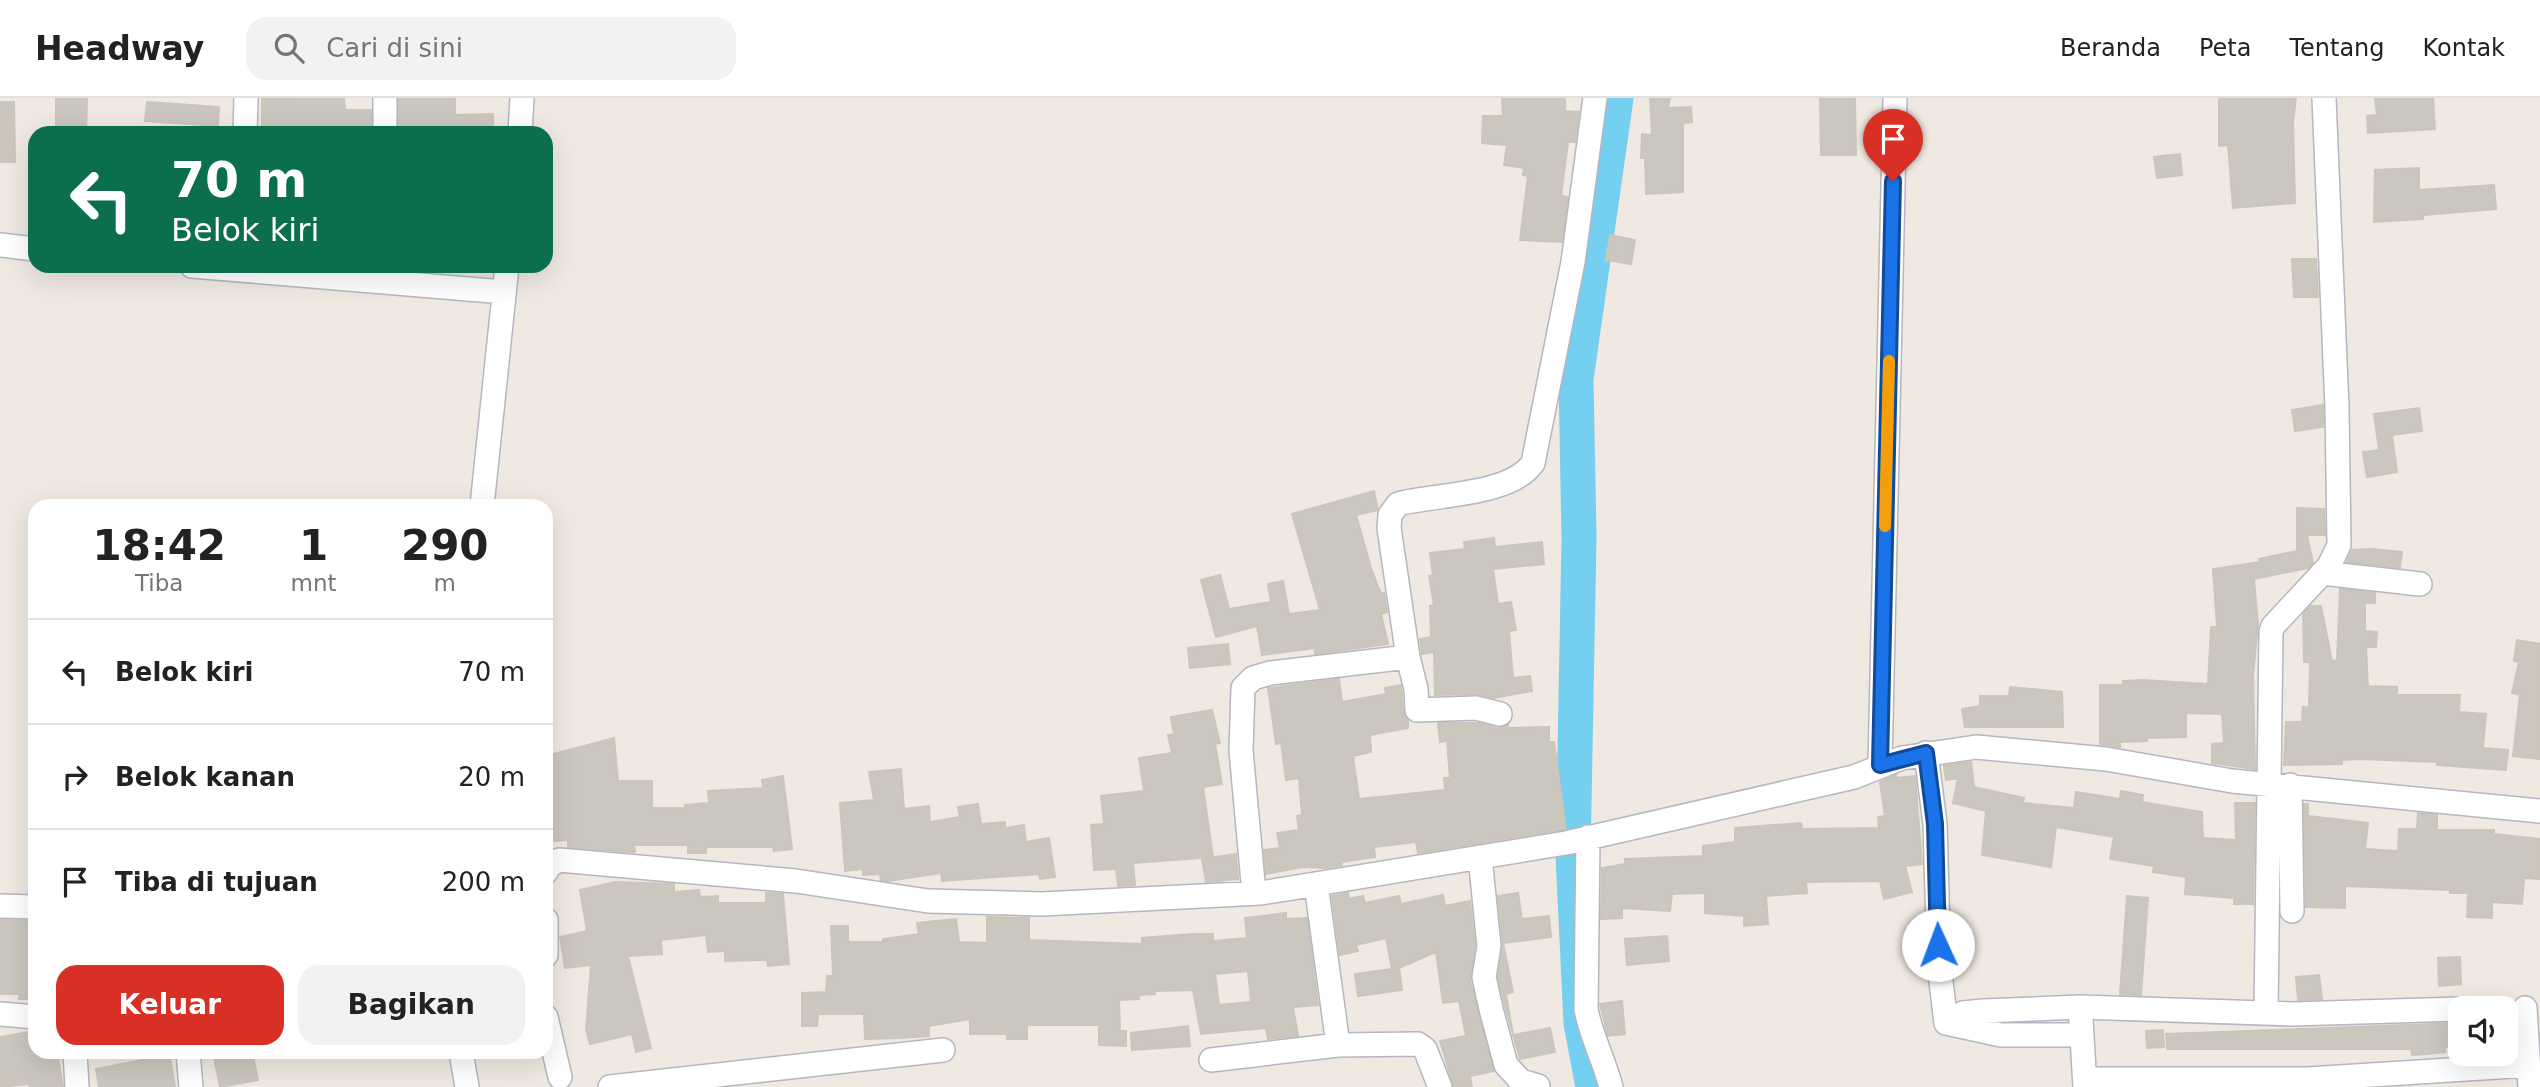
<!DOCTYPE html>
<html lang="id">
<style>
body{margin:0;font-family:"DejaVu Sans",sans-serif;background:#f2f2f2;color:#222;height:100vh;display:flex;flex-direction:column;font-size:26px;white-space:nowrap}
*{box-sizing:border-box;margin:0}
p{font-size:23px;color:#767676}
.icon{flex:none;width:38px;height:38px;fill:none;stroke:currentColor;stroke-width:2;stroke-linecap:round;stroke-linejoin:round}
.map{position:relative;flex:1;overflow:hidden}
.drawer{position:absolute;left:28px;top:401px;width:525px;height:560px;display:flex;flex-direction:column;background:#fff;border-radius:21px;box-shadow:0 7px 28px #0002}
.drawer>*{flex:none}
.guide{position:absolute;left:28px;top:28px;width:525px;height:147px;border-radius:21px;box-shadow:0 7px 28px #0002;background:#0b6e4f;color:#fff;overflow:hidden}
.controls{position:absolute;left:2448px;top:898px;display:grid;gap:14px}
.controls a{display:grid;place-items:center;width:70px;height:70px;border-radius:14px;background:#fff;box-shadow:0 7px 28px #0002;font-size:35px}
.pin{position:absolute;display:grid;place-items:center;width:60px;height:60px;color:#fff;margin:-72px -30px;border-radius:50% 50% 50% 0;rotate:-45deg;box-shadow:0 0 7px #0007}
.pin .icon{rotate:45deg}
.me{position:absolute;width:77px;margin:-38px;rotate:358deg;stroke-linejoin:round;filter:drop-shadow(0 0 5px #0008)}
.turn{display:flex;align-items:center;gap:24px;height:147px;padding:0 28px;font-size:32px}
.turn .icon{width:91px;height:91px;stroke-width:2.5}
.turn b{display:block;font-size:49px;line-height:60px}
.eta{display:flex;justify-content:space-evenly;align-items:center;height:119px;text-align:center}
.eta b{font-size:42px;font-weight:700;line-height:49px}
.cta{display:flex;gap:14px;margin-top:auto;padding:14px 28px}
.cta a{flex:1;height:80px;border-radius:21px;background:#d93025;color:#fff;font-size:28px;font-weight:700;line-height:80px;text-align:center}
.cta a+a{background:#f2f2f2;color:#222}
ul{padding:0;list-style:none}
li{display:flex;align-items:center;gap:21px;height:105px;padding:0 28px;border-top:2px solid #e0e0e0}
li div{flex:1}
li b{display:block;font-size:26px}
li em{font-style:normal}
header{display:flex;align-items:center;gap:42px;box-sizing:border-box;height:98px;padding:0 35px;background:#fff;border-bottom:2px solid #e0e0e0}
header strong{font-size:33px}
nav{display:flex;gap:38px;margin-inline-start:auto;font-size:24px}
.search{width:490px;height:63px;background:#f2f2f2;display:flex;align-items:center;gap:18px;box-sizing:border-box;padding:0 24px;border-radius:21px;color:#767676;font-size:26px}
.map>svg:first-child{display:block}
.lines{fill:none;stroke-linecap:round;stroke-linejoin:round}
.river{stroke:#75cff0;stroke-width:35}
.building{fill:#cbc7bf;stroke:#cbc5ba;stroke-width:2;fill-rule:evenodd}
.minor-casing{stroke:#b4b7c1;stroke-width:26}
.minor{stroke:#fff;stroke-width:23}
.route-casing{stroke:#114b97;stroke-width:18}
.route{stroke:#1a73e8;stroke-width:12}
.slow{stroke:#f59e0b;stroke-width:12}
</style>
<header>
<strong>Headway</strong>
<div class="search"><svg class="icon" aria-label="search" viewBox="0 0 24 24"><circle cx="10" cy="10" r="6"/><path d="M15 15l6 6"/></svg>Cari di sini</div>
<nav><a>Beranda</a><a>Peta</a><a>Tentang</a><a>Kontak</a></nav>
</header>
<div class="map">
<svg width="2540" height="989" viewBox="0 0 2540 989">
<rect width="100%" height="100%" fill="#efe9e1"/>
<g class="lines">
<path class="river" d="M1593,989l-12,-64 -8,-167 6,-318 -3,-159 40,-281"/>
</g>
<path class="building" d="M56,0h31l-1,35h-30z
M344,0l1,12h26v18l-32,-1v6h-77v-34z
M399,0h56v17l38,-1v19h-94z
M1502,0h63v13l14,1 -4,30h-7l-7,54 7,1 -6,45 -42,-2 8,-64 -5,-1 1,-7 -20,-3 3,-20 -25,-2 1,-27h20z
M1650,0h20l-2,10 23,-1 1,15 -9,1v69l-37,2 -1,-36h-4l1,-24 10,1z
M2219,0h77l-3,24 2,81 -62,5 -5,-63 -9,1z
M2375,0h58l2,31 -67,4 -1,-17 10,-1z
M1820,1h35l1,56h-35z
M0,4h14l1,60h-15z
M147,4l72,5 -1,19 -73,-5z
M2180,56l2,21 -25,3 -3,-21z
M2419,70v22l75,-5 2,24 -73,6v4l-49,3 1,-52z
M1610,137l25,5 -4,24 -25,-4z
M2292,161h24l2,38h-24z
M2323,307v22l-28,4 -3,-21z
M2419,310l3,23 -30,4 5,37 -30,5 -4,-25 16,-2 -5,-36z
M1374,393l4,19 -22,5 15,53 10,26 3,-1 3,19 -6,2 7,30 -73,10v-6l-53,7 -5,-29 -41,11 -15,-57 19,-5 9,34 42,-7 -3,-18 15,-3 6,33 31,-4 -28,-96z
M2297,410l27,1 1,26h-18l6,28 -5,5 -54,11 4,46 -5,50 2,94 -43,-6v-19l12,-1 -2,-29 -36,-1v24l-39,1v3l-27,1v5l-20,-3v-59h23v-4l20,-1 65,4 3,-57h6l-4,-58 47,-7 -1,-3 38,-8z
M1494,440l1,9 47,-5 2,22 -51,5 5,35 13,-2 5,28 -7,1 4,47 17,-2 2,15 -39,7 -17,-4 -41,1 -1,-43 -12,2 -2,-15 11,-2 -1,-31 4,-1 -5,-29 4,-1 -3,-22 35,-4 -1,-7z
M2371,451l31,3 -2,16 -53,-6 5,-12z
M2340,491l35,4v10h-10v28l12,1 -1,15h-10l2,39 29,1v8h63l-1,17 27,2 -3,34 25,2 -2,20 -69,-5v-3l-77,-3 -18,1v4l-58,1 2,-43h16l1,-15h6l1,-45h-6l-1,-48 8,-8h10l11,55 5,-1z
M2517,542l23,4v115l-27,-3 7,-61 -8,-2 7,-31 -5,-1z
M1228,546l2,20 -40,4 -2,-20z
M1339,581l3,23 44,-8 -1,-6 16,-3 2,26 5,9v8l-38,7 1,17 -18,4 6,43 86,-9 -1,-12h6l-3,-37 -7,1 -2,-19h42l17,5 11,-3v3l41,-1v15h5l12,87 -148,24 -2,-11 -42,5 1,10 -33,5v3l-16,3 -24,-1 -36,7 -2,-24 16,-2 -3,-15 22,-3 -2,-14 5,-1 -3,-37 -13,2 -5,-37 -5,1 -8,-56z
M2010,589l52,5 1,35h-98l-3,-18 18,-3v-10h29z
M1212,612l8,33 -5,1 7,40 -19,3 10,70 -80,6 2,22 -17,1 -2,-17 -22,1 -3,-45 13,-1 -3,-28 43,-5 -5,-33 33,-5 -4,-18 6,-1 -3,-17z
M614,640l4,43h34v27h33v-3l24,-2 -1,-12 55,-3 -1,-8 21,-4 9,73 -18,2 -1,-4h-67v6h-18v-8h-54l1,7h-5l-62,-5v-7l-16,1 -6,-85z
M1971,664l3,25 50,11 -1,5 51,5 2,-16 44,7 1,-8 22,4 -1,7 60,10 1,26 33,2 -1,-37h20l-2,101h-19v-6l-49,-4 1,-17 -33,-5 1,-6 -44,-7 4,-22 -58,-10 -5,40 -69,-12 4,-44 -33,-8 5,-25 -12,2 -2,-14z
M901,671l3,40 25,-3 1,16 30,-5 -2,-10 20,-3 3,20 24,-2v6l19,-3 2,17 23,-4 6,39 -15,2 -1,-5 -97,7 -1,-8 -53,8 -7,-1 -1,-6 -17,1v-6l-18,2 -5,-68 34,-3 -5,-28z
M1896,677v3l19,-2 7,88 -17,2 7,26 -28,7 -4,-18 -74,1 1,11 -41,3 2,28 -24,2v-10l-39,-3v-20l-33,1 -2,17 -48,-3v10l-21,1 1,-51 23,-4v-5l78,-3v-10l32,-4v-14l66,-5 1,6 77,-1 -1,-11 7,-1 -5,-34z
M2304,706h4v12l60,7 -3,26 33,2 1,-22h18l1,-16 19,2v15h57v4l46,5v40l-16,-1 -2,26 -30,-2v16l-25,-1 1,-24h-18v-3l-105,-4v22l-39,-1z
M1236,756l2,25 -32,3 -4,-23z
M615,784l59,2v8l25,-2 1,7 18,-1v7h48v-10l17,1 6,70 -21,2 -1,-6 -42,1v-10l-17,1 -2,-17 -45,5 1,14 -34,2 23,92 -15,4 -4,-18 -42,10 -4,-14 5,-65 -26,3 -5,-31 27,-6 -7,-41z
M1348,795l1,6 14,-3 2,7 34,-7 2,8 42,-9 2,11 25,-5 5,45 -5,34 24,91 -24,5 2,11h-18l-14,-46 26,-5 -7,-35 -16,2 -7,-51 -40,17 3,-1 3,22 -44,6 -3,-22 37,-5 -6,-31 -30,7 2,6 -18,4 -8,-59z
M1518,795l4,26 27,-3 2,21 -48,6 10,49 -7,2 7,41 37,-7 5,24 -35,7 -15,-53 -7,-29 5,-32 -5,-49z
M2127,798l21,2 -7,97 -21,-1z
M1286,815v6l21,-1 11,87 -25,2 5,29 -30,3 -2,-11 -65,6 -8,-44 -38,1v3l-16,1v4l-20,1 1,31h6v15l-27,-1v-20h-72v14h-20v-5h-37v-15l-41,7v10l-28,2 -36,1 -1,-25h-46l-1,12h-15v-33l24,-1 1,-16h6l-2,-50h17v16h35v-3l36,-5 -2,-11 39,-4 3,23 28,1v-26l42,1v22l113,4v-6l51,-4h20v7l34,-3 -2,-20zM1248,873l3,31 -32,3 -4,-31z
M0,822l35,1 -1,78h-15l1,-5h-20z
M1667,838l2,25 -42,4 -2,-26z
M2460,859l1,27 -22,2 -1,-28z
M2319,877l3,24 -24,1 -2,-23z
M1622,903l3,33 -17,2 -8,-32z
M2460,925v23l-15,1v5l-17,2 -16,1 -1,-6h-244l-1,-15z
M1188,928l2,20 -58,4 -1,-17z
M2163,932l1,17 -17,1 -1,-17z
M35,933v21h22l6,35h-33l-1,-3 -29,3v-50z
M141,954h28l6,35h-76l-3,-18 46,-9z
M213,954h39l6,28 -38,7z"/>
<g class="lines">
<defs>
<path id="minor" d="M245,35l1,-35
M385,35v-35
M520,35l2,-35
M0,147l35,4
M192,168l312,26
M482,408l25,-240
M2322,475l98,11
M1408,559l8,32 1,21 59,-2 24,6
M1926,655l9,71 4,141 7,58 17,-10 20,-2 97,-4 212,7 168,-5
M1880,667l15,-667
M2290,687l2,126
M1588,739l-2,172c5,27 18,51 25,78
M1480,759l9,89 -5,31 7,32 15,56 15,16 17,5
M546,774l3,-6 10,-6 237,21 132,20 114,3 219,-11 305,-50 288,-66 48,-19 74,-11 130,12 126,22 308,30
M1316,786l22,161 80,-1 7,5 15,38
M1254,795l-13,-142 2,-63 10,-10 17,-5 138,-16 -19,-129 1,-13 8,-11c38,-10 112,-8 135,-41l40,-201 22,-164
M0,808l35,1
M546,822v35
M2525,910l5,79
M2266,915l5,-381 2,-6 56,-60 10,-21 -2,-137 -13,-310
M0,916l35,3
M546,919l14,60
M2081,922l4,67
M1946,925l55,12h81
M75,954l2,35
M188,954l3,35
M461,954l6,35
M1211,962l127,-15
M2085,981h223l221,-14
M610,989l333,-37"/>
</defs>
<use href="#minor" class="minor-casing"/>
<use href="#minor" class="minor"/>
</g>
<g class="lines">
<defs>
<path id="route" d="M1893,83l-13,584 46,-12 9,71 3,121"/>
</defs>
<use href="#route" class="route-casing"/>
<use href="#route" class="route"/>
<path class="slow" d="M1885,428l4,-165"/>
</g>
</svg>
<div class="controls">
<a><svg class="icon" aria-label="sound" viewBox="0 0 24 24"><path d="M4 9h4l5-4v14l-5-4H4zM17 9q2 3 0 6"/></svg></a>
</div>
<div class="pin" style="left:1893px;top:83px;background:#d93025"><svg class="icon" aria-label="arrive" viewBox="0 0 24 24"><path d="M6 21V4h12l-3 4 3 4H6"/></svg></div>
<svg class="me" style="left:1938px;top:847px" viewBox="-20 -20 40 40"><circle r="19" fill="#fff"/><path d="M0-13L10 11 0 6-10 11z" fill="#1a73e8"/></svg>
<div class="guide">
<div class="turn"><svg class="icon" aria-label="left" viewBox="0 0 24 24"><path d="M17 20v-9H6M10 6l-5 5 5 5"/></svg><div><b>70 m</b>Belok kiri</div></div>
</div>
<section class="drawer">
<div class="eta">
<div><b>18:42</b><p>Tiba</p></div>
<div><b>1</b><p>mnt</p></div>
<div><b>290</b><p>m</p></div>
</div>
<ul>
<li><svg class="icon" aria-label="left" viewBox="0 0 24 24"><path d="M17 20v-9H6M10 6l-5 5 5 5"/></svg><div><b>Belok kiri</b></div><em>70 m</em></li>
<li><svg class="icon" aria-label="right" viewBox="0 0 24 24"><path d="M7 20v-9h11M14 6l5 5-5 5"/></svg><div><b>Belok kanan</b></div><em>20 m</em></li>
<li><svg class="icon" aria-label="arrive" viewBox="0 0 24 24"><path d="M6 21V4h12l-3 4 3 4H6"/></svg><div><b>Tiba di tujuan</b></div><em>200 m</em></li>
</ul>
<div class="cta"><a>Keluar</a><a>Bagikan</a></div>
</section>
</div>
